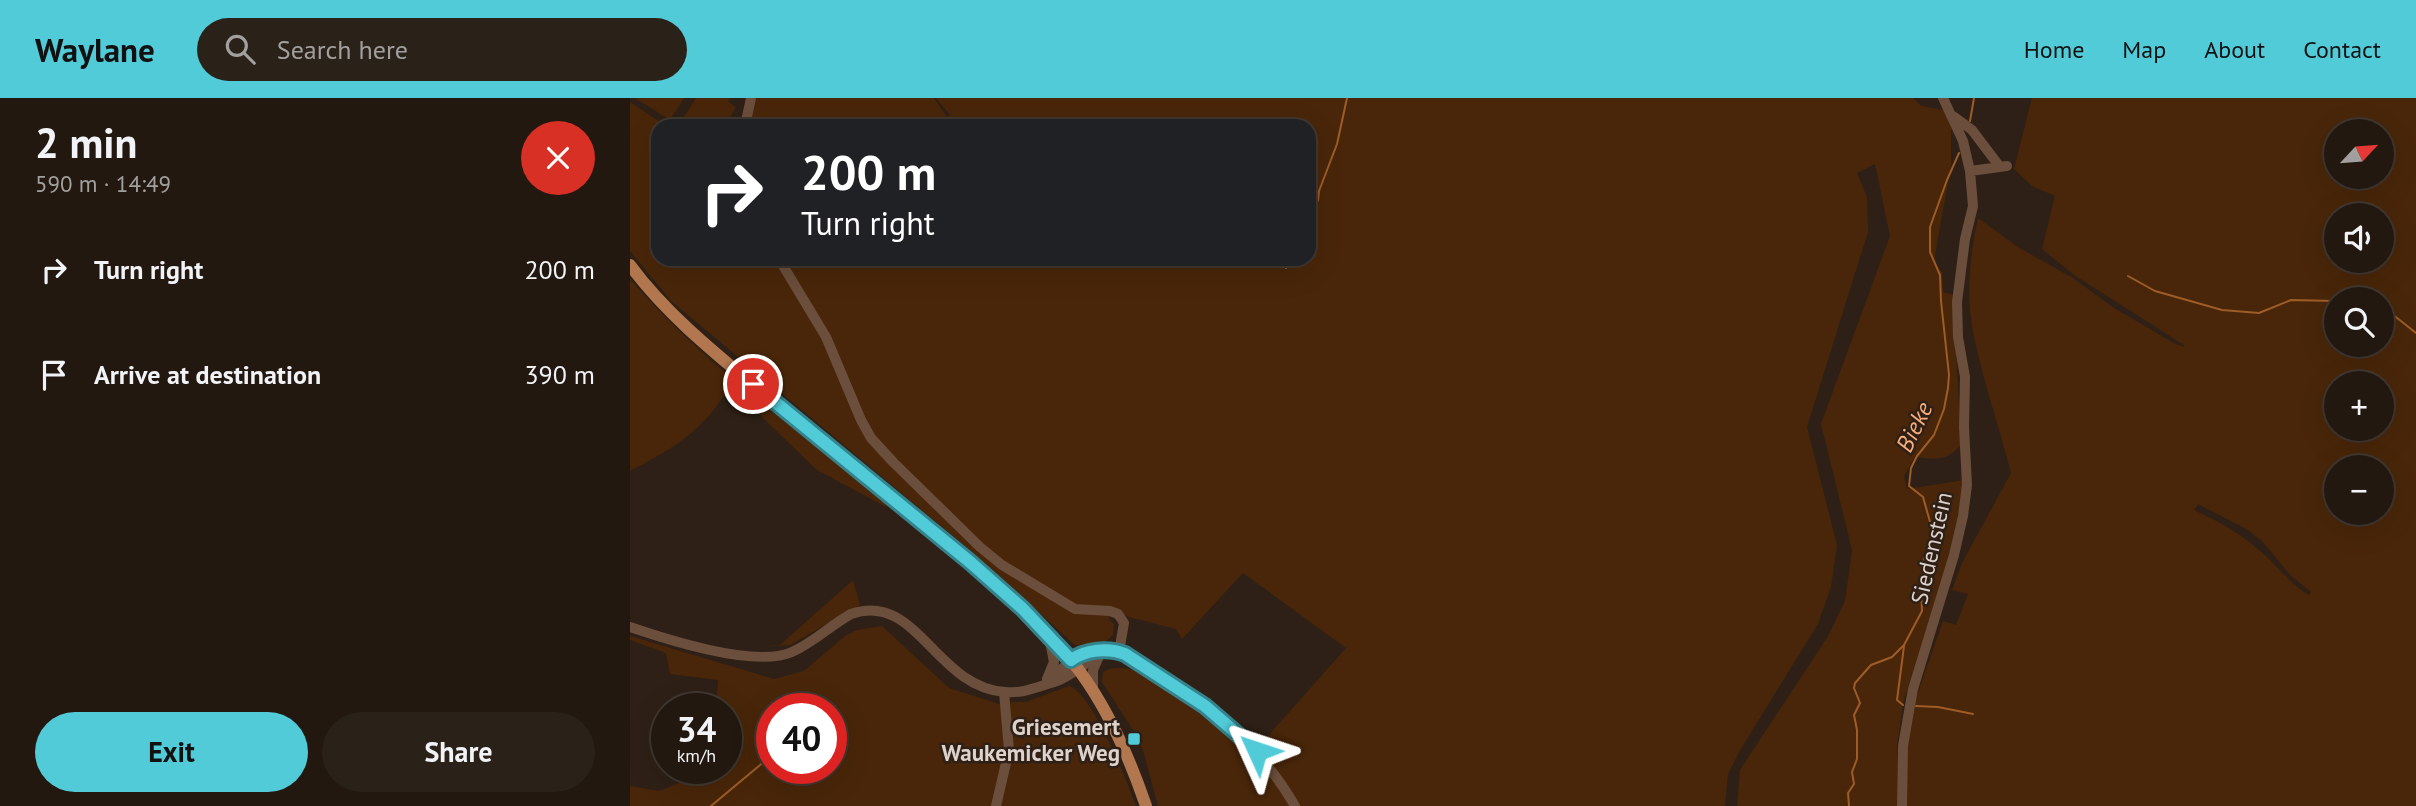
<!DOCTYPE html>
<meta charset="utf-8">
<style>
body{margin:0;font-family:"PT Sans",sans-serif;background:#2a2119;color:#f1f3f6;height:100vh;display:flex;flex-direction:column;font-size:26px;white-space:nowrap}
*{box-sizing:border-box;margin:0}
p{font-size:23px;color:#a2a09f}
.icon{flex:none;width:38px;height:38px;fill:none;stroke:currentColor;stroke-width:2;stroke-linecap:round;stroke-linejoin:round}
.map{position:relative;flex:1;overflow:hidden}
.drawer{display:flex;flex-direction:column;background:#221810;width:630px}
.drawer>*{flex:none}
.banner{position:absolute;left:21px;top:21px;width:665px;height:147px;border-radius:21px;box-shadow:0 7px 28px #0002,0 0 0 2px #3f3730;background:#202124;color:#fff;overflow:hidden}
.needle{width:46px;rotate:64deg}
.fabs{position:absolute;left:1694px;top:21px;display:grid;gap:14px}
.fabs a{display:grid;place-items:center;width:70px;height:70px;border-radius:50%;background:#221810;box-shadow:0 7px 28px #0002,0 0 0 2px #3f3730;font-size:35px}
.speed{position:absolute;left:21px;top:595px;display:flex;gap:14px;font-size:35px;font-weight:700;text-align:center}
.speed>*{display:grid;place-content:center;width:91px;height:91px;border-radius:50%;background:#221810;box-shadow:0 7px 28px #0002,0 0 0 2px #3f3730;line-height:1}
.speed small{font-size:18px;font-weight:400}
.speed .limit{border:10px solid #d22;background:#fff;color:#111}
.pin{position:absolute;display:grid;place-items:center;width:60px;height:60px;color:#fff;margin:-30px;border:4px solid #fff;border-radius:50%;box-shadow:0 2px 7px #0007}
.me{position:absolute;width:77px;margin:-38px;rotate:312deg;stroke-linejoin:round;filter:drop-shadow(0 0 5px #0008)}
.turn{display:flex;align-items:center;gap:24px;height:147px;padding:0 35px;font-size:32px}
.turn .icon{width:91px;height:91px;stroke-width:2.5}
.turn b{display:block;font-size:49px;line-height:60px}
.round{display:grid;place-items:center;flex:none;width:74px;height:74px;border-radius:37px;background:#2a2119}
.head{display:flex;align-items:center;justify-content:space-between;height:119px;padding:0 35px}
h1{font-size:42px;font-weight:700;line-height:52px}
.cta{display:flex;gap:14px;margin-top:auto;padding:14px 35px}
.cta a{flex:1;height:80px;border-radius:42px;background:#52cbd9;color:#111;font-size:28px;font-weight:700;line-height:80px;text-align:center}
.cta a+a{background:#2a2119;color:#f1f3f6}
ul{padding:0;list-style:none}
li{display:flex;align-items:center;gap:21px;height:105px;padding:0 35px}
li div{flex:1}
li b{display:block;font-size:26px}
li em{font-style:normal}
header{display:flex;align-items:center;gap:42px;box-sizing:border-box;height:98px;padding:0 35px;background:#52cbd9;color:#111}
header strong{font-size:33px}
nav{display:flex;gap:38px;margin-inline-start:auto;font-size:24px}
.search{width:490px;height:63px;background:#2a2119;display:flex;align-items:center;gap:18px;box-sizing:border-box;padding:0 24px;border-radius:38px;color:#a2a09f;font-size:26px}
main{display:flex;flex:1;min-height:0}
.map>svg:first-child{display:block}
.green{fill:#492609;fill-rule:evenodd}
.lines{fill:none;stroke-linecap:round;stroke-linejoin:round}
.stream{stroke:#9e5c27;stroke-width:2}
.minor{stroke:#6b4e3b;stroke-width:10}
.major{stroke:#b2774e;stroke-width:12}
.route-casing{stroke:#35848d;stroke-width:18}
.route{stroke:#52cbd9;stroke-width:12}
.poi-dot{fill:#52cbd9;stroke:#2e2016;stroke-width:2.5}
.labels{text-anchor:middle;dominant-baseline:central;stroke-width:5;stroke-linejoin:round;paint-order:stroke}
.street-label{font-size:23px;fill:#ddd3cc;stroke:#2e2016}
.poi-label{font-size:23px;font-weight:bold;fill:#ddd3cc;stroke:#2e2016;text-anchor:end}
.water-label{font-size:24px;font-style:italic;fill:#f9ae79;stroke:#2e2016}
</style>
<header>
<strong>Waylane</strong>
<div class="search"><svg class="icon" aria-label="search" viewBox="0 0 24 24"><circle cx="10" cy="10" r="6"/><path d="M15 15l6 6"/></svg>Search here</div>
<nav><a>Home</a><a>Map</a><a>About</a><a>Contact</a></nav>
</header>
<main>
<section class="drawer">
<div class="head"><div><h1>2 min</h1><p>590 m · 14:49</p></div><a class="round" style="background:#d93025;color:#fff"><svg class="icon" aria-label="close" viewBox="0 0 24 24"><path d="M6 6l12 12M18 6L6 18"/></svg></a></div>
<ul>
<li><svg class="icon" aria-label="right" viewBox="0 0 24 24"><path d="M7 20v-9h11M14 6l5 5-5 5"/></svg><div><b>Turn right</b></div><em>200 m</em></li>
<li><svg class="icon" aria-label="arrive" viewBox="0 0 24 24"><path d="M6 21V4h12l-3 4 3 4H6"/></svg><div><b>Arrive at destination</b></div><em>390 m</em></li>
</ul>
<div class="cta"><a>Exit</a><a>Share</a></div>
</section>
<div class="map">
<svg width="1786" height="708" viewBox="0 0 1786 708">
<rect width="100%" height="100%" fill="#2e2016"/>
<path class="green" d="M5,0h49l-14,22z
M66,0h34l-2,4 8,5 -11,19h-33l-10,-6z
M125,0h179l13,19 3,-2 -14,-17h977l8,8 23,4 7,16v39l-17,96 8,12 1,19 10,3 8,149c-13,18 -27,15 -46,13l-11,19 3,13 58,-9 -15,75 -47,148 -6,43 1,60h-161l3,-36 88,-134 17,-35 7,-51 -31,-126 69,-188 -15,-72 -18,9 10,24 1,35 -61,195 30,118 -6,42 -13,37 -79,128 -11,22 -3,32h-567l-15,-56 -8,-17 -33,-51 1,-10c38,-23 121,57 149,82l94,-106 -103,-75 -61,66 -6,-10 -47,-12 -12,-7 -9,8 6,6 -1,11c-12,12 -21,12 -38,10l-98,-89 -306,-255 -41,-50v-149l36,24h-8v133h651v-133h-560z
M1402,0h384v708h-512v-59l9,-40 30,-86 13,4 12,-31 -16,-4 10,-27 49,-90c-12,-47 -29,-95 -38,-142 -7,-37 -3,-77 5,-113l40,29 55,31 41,30 60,35 9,4 1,-2 -110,-70 -32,-26 13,-53 -23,-10 -18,-17zM1706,33h46v46h-46zM1706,117h46v46h-46zM1706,201h46v46h-46zM1706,285h46v46h-46zM1706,369h46v46h-46zM1568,406l50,26 15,12 27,33 21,17 -2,3c-20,-12 -32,-30 -49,-44 -20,-18 -42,-30 -66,-41z
M0,181c74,86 170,153 258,224l-2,4 -69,-37 -86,-83c-8,8 -12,17 -20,26 -22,27 -51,42 -81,58z
M223,482l7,25 -70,40 -30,2 20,-2z
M252,528l67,62 53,17 3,45 -13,56h-362v-20l30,5 53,-23h13v-59h-10l2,-29 -48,-6 -4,-21 -36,-13v-4l144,43 30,-8 41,-35 12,-6zM142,611h59v59h-59z
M439,588c23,6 58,96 67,120h-136l13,-71 13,5 -15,-14 -1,-24h16z"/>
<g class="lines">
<path class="stream" d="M1340,23l4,-23
M679,115l9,-13 1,-9 18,-47 10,-46
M656,170l3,-9
M1498,178l27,15 67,19 37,3 32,-13 45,1
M1752,208l34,27
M1273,607l-6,-5 7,-54
M1286,608l22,1 35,7
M201,611l4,-3
M81,708l61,-51
M1219,708l-1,-13 6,-9 -2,-12 5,-13v-29l-3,-15 6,-12 -6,-15 1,-5 16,-18 21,-8 12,-12 18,-34 -1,-22 4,-7 -1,-23 10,-23 -11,-39 -14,-11 2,-18 6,-12 17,-21 10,-26 4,-21 1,-13 -8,-74 -1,-26 -10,-23v-25l17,-47 12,-27"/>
<path class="minor" d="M1323,18l19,14 28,37
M115,28l6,-28
M1340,73l37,-5
M149,161l47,78 35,83 10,18 22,24 87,85 22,18 73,44 35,2 8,3 6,9 -5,29
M0,529c38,13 125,41 162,25 22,-10 39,-27 59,-38 66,-23 84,73 154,78 17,2 36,-6 52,-11 16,-6 31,-20 45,-29
M417,581l7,-17 -5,-26
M418,582l29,-24 8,-4 27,-1 13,3c68,40 130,82 170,152
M463,592v-20l7,-16
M366,708l13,-56 -5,-58
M1272,708l1,-60 5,-29 5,-28 41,-134 9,-39 4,-31 -3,-58 1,-50 -7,-40 -1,-35 8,-63 8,-33 -3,-35 -7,-30 -20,-43"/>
<path class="major" d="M0,167c36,49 86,89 133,128 55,45 110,90 165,134 54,44 112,89 153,146 29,40 49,86 65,133"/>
</g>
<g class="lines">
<defs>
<path id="route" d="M123,286l217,178 53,47 48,51c14,-10 37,-13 54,-6l80,52 52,45"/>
</defs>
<use href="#route" class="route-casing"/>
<use href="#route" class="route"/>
</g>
<rect class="poi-dot" x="497" y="634" width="14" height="14" rx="3.5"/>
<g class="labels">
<g class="street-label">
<text transform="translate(1301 450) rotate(-77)">Siedenstein</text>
</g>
<g class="poi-label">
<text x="490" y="628">Griesemert<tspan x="490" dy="26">Waukemicker Weg</tspan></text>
</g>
<g class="water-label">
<text transform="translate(1284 329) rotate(-64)">Bieke</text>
</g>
</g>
</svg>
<div class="fabs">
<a><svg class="needle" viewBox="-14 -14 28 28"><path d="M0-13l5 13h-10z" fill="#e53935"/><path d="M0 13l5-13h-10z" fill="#a2a09f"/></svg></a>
<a><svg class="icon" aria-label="sound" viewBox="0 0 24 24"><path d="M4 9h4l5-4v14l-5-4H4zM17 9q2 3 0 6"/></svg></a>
<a><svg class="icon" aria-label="search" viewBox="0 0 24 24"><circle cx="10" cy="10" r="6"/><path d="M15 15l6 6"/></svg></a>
<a>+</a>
<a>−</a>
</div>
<div class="speed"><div>34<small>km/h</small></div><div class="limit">40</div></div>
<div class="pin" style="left:123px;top:286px;background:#d93025"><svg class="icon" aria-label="arrive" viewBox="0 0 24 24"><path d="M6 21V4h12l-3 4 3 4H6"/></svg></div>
<svg class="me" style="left:627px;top:653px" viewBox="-20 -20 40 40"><path d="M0-17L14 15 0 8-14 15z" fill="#52cbd9" stroke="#fff" stroke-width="4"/></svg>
<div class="banner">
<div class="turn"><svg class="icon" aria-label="right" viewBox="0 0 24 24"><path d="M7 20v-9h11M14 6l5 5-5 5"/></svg><div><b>200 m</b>Turn right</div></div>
</div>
</div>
</main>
